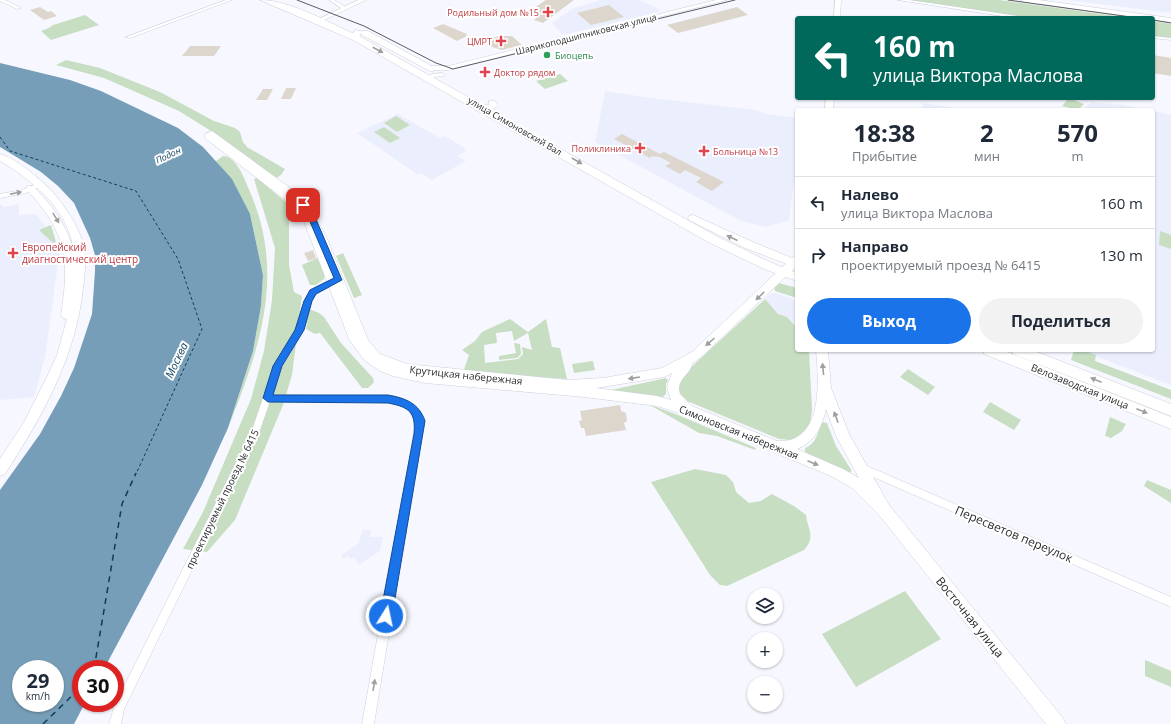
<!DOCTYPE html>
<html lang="ru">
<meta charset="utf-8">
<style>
body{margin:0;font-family:"Open Sans",sans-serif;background:#f2f2f3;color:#1f2937;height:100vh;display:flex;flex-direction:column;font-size:15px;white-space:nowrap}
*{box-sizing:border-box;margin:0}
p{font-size:13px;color:#747a83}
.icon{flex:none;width:22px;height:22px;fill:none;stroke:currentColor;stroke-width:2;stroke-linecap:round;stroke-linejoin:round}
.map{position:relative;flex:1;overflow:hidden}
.side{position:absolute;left:795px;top:108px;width:360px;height:244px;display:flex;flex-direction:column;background:#fff;border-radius:4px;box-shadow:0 1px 3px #0004}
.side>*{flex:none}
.hud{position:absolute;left:795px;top:16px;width:360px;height:84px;border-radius:4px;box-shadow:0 1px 3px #0004;background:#00695c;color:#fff;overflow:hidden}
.tools{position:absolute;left:747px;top:588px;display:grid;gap:8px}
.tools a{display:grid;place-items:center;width:36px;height:36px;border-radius:50%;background:#fff;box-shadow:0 1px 3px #0004;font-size:20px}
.speed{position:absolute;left:12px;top:660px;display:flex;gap:8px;font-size:20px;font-weight:700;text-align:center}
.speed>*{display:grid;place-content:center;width:52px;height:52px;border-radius:50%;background:#fff;box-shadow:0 1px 3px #0004;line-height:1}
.speed small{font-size:10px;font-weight:400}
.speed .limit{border:6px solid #d22;background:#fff;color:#111}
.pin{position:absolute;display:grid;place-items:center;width:34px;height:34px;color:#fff;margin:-17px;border-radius:8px;box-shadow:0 2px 6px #0006}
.me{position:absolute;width:44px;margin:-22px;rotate:10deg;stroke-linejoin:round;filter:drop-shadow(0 0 3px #0008)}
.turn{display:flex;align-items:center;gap:14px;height:84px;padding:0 12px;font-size:18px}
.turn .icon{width:52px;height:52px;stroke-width:2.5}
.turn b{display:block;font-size:28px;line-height:34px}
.eta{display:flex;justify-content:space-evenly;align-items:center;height:68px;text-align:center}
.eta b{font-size:24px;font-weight:700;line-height:28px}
.button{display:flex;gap:8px;margin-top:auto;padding:8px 12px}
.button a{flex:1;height:46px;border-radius:24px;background:#1a73e8;color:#fff;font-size:16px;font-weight:700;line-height:46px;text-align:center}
.button a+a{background:#f2f2f3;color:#1f2937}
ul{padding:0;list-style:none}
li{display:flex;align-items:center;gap:12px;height:52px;padding:0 12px;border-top:1px solid #e0e1e3}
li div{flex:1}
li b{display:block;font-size:15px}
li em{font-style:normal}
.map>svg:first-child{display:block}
.built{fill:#ebeefc}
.green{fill:#c7dec2;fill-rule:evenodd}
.water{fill:#779eb8;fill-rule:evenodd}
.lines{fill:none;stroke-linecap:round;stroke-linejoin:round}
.ferry-far1{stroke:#093e59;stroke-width:1;stroke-dasharray:3 2.5;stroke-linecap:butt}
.ferry{stroke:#093e59;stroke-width:1.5;stroke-dasharray:6 5;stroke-linecap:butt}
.building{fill:#ddd6cd}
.street-casing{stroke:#cdcfda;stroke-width:1}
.secondary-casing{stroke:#cdcfda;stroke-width:1}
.primary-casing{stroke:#cdcfda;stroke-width:1}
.street{fill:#fff;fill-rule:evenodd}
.secondary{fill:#fff;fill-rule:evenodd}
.primary{fill:#fff;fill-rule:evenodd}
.tram{stroke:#5b5c61;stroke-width:1}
.oneway{fill:#9f9fa1}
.route{fill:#1a73e8;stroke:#114b97}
.health-dot{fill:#e0444e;stroke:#fff;stroke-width:1.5}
.leisure-dot{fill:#2e9e5b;stroke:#fff;stroke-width:1.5}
.labels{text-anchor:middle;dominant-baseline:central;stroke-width:4;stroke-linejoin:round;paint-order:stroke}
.far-health-label{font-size:9px;fill:#be3a42;stroke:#fff;text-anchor:end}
.far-street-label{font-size:9px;fill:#292a2e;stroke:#fff}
.far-leisure-label{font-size:9px;fill:#27864d;stroke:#fff;text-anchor:start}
.far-water-label{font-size:9px;font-style:italic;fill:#093e59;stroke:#fff}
.health-label{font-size:10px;fill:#be3a42;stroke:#fff;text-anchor:start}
.street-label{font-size:10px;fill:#292a2e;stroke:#fff}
.water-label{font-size:11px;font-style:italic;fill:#093e59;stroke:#fff}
.near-street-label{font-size:12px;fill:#292a2e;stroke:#fff}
</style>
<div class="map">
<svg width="1171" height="724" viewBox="0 0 1171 724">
<rect width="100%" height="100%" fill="#f7f8ff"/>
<path class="built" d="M600,0h40l22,11 -99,24 -11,-12 20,-14z
M1068,0h103v13z
M605,91l46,7 105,12 10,4 31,4v42l-8,60 -23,7 -25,-6 -146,-79z
M1091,102l32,3 24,5h-64z
M923,103l20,3 23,4h-44z
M1153,111l18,4v270l-92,-35h74z
M398,114l42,24 5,-2 21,13 -2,1 2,1 -9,5 9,5 -34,19 -12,-7 -3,1 -60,-41z
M0,204l4,3 15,-3v11l17,-1 23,31 1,4 -15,108 -11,40 -34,3z
M776,293l21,8v27l-10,-11 -9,-3 -13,-15 5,-5z
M362,530h9l-1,7h13l-3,14 -21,14 -5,-8 -3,2 -3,-3 -5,3 -2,-4 18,-12z"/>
<path class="green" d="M905,0h94l131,18h-102z
M85,15l14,10 -48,15 -10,-9 8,-3 4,-3z
M1153,21l18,3v15l-18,-3z
M66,60l34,8 60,24 54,29 21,7 5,4 3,10 4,5 38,22 -4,6 -6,4 -64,-48 -32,-20 -75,-33 -48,-13z
M560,74l8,7 -23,8 -9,-8z
M1069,98l15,6 -6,6 -16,-4z
M396,116l14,9 -13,7 -13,-9z
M384,127l16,11 -10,5 -16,-11z
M223,156c12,0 20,19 24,29 40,86 14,160 -19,243l25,-77 8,-45 2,-31 -13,-61 -34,-53z
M257,178l32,27v60l5,27 8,4 -10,79 -9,30 -48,115 -28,32 -24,-3 20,-37 48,-113 13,-48 8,-51 3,-52 -21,-69z
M51,225l5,17 -3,1 -14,-13z
M1160,231l11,4v14l-12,-4z
M343,253l19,42 -8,3 -18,-42z
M319,257l6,17 -1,5 -8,6h-6l-8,-20z
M779,283l18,5v10l-22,-7 -1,-4z
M765,299l13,15 9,3 10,11v22h12l3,59 -2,17 -10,12 -10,2 -11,-1 -92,-38 -9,-9 -2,-11z
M309,309l10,4 5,4 17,26 32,35 1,4 -6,6h-6l-42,-55 -5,1 -9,-5z
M510,319l18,13 18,-13 6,28 8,1 7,31 -104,-7 6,-17 -7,-5 13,-9 7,-9zM512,331l2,10 14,-8 4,17 -10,-3 1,7 -5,5 -33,4 -1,-18 13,-2 -1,-10z
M514,343l6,1 1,10 -4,4 -18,2v-4l17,-3z
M1074,350h9l13,5 -1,6 76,29v9l-100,-39z
M593,361l2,9 -21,3 -2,-9z
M908,369l27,18 -7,8 -28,-18z
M666,378l2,2 -2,4v10l-5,4 -50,-5v-3z
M990,402l31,18 -7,10 -31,-18z
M648,404l30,11 78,33 -1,2 -38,-14 -18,-3z
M1110,417l16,7 -4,7 -11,7 -6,-2z
M821,422l6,1 9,23 16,25 -4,2 -43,-18v-7c11,-4 13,-15 16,-26z
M695,469l31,6 7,7 3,10 13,11 12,-2 11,-7 22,12 12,9c2,16 10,21 -2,35l-77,36 -7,-1 -10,-10 -59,-93z
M1147,480l24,10v13l-27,-17z
M905,591l36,48 -85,48 -34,-53z
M1145,660l26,11v16l-26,-11z"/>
<path class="water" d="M0,63l70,17 31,11 77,37 25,19 29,32 18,35 13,61 -2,31 -8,45 -25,77 -26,57 -98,184h-23v34h4l-11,21h-74v-234l40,-56 21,-38 13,-28 18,-54 3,-43v-16l-5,-17 -16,-35 -16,-17 -17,-14 -41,-25zM21,669h34v34h-34z"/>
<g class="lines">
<path class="ferry-far1" d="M0,137l10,14 126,40 42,68 24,70 -66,145"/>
<path class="ferry" d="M94,669l28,-165 14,-31
M43,724l38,-37"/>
</g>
<path class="building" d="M546,0h28l-31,23 -9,-3 8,-7 -11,-3z
M609,5l15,12 -33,8 -14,-12z
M40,7l8,5 3,-1 6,5 -13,4 -14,-10z
M737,7l11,8 -70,18 -11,-8z
M443,24l24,10 -1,1 1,1 -10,5 -24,-13z
M499,36h13l10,9 -20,5 -13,-4 -1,-3 2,-4z
M190,46h31l-7,10h-32z
M1153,55l18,3v18l-18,-3z
M286,88h10l-5,11h-10z
M263,89h10l-6,11h-11z
M622,134l38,20 4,-2 60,30 -12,9 -16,-9 5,-4 -16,-8 -5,4 -15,-8 6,-3 -11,-6 -8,-1 -2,2 -36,-19z
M313,250l3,8 -8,3 -4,-8z
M620,405l1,6 5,2 1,8 -3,2 2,7 -40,6 -2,-8h-3l-2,-7 3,-1 -2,-9z"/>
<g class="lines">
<defs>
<path id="street" d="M0,0h5l16,8 -4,1 -17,-8z
M226,0h6l-102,38 -4,-1z
M329,0h5l13,8 -4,1z
M898,0h11l116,17 2,1h-12z
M1153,36l18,2v2l-18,-2z
M442,73l3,2 -1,1 -10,1 2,3 -1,1h-4l-3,-4 4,-3z
M39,183l2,1v2l-15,7 -26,5v-4l22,-4z
M332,279l3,1 1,2 -1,2 -19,10 -4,7 -8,29 -22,37 -10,28 116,1c18,3 29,7 36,25l-50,303h-12l54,-303c-5,-13 -16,-16 -28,-19l-118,-1 -11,32 -135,276 -3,15h-12l6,-20 136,-271 23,-67 22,-36 8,-29 6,-11z
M860,463l311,134v10l-314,-137 -2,-3 2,-3z"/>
<path id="secondary" d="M358,0h8l-46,22 -5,-1z
M716,0h11l-279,70h-17l-4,-2 4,-2h17z
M835,0h6l-1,18h-6z
M1021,0h18l132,18v4l-18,-2v-2h-12l-117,-16z
M356,30l13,3 -4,2 -5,-1 -1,5h-6l-2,-4z
M826,98h8l-1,12h-8z
M489,101h6l3,4c-4,6 -15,7 -20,2l4,-2h7z
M212,131l85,62 11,12 18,31 42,104 12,14 27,10 161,16 35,-2 59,-10 30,-16 101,-95 4,-1v10l-97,92 -8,5c0,11 -17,16 -12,31l12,12 85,35c6,0 13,0 18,-3 28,-13 23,-63 21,-88h12l3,38 18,46 40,71 174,213 3,6h-20l-167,-209 -27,-27 -19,-11 -148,-62 -28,-9 -73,-9 -159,-14 -32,-7 -13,-5 -16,-11 -15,-21 -46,-120 -6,-10 -92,-71v-4zM672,373l-5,14 4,13 -14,-4 -61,-8 68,-11zM826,409l10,27 23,42 -16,-9 -46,-20c18,-7 25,-22 29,-40z
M0,154c16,4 40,25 52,37 12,14 24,31 30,49 5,15 3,33 1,48 -7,69 -41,129 -78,186l-5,2v-17l24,-37 22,-43 11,-24 10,-36 -4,-1 -2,-3c9,-56 5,-83 -34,-125v-4h6c19,19 35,40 41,67 -4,-42 -40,-72 -74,-92z"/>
<path id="primary" d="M260,0c31,0 71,24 99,36l357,200 56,27 25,10v8l-33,-12 -56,-27 -355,-202z
M362,31h6l69,38 -4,2h-3l-68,-36z
M693,215l60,27 44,18v8l-52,-20 -56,-28 -1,-2 1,-2z
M983,350h19l169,67v12l-187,-75z
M1012,350h20l139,54v12l-158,-62z"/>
</defs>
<use href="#street" class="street-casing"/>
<use href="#secondary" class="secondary-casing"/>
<use href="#primary" class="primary-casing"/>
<use href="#street" class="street"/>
<use href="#secondary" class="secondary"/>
<use href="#primary" class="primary"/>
<path class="tram" d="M297,0l67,26 72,37 17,6 282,-69
M1008,0l130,18
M1153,20l18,3"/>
</g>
<defs><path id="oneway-solid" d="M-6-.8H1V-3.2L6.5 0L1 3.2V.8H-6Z"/></defs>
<g class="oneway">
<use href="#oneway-solid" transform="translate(378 50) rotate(28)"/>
<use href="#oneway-solid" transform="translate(577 161) rotate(30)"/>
<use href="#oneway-solid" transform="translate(16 193) rotate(-11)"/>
<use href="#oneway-solid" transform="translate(56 218) rotate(59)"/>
<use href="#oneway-solid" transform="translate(732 238) rotate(-155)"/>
<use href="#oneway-solid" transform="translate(760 296) rotate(135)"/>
<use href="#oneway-solid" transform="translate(710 342) rotate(138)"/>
<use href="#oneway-solid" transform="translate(823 369) rotate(-96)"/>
<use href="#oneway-solid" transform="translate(634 378) rotate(171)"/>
<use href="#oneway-solid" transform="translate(1096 380) rotate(-158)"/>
<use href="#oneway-solid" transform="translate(1142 411) rotate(22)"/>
<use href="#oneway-solid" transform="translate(836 417) rotate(-110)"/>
<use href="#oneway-solid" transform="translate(813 463) rotate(23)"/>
<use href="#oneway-solid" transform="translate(374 685) rotate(-81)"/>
</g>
<path class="route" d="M300,203h5l10,14 27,63 -26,14 -4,7 -8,29 -22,36 -9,29h115c17,3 31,8 37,26l-33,195 -2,4 -4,2 -4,-2 -2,-4 34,-182c2,-22 -5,-27 -26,-31l-120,-1 -5,-4 10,-32 22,-36 9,-29 6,-11 24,-12 -26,-61 -9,-12z"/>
<g class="health-dot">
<path d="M546 6h4v4h4v4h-4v4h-4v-4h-4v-4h4z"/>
<path d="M499 35h4v4h4v4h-4v4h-4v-4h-4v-4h4z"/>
<path d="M483 66h4v4h4v4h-4v4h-4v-4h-4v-4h4z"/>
<path d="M638 142h4v4h4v4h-4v4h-4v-4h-4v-4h4z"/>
<path d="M702 145h4v4h4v4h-4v4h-4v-4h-4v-4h4z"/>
<path d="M11 247h4v4h4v4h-4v4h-4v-4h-4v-4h4z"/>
</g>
<circle class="leisure-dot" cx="547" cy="55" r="4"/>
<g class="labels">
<g class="far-health-label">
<text x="539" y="12">Родильный дом №15</text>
<text x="492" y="41">ЦМРТ</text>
<text x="494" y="72" text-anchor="start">Доктор рядом</text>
<text x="631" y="148">Поликлиника</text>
<text x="713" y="151" text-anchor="start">Больница №13</text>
</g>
<g class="far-street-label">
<text transform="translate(586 34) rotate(-14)">Шарикоподшипниковская улица</text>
<text transform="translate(515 126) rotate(30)">улица Симоновский Вал</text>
</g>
<g class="far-leisure-label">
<text x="555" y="55">Биоцепь</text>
</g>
<g class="far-water-label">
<text transform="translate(168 155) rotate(-25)">Подон</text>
</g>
<g class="health-label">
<text x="22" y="247">Европейский<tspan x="22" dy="12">диагностический центр</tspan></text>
</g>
<g class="street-label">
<text transform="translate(466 375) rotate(6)">Крутицкая набережная</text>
<text transform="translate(1080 386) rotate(22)">Велозаводская улица</text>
<text transform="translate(739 432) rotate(22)">Симоновская набережная</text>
<text transform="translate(222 499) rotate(-64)">проектируемый проезд № 6415</text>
</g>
<g class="water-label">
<text transform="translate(176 360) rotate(-65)">Москва</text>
</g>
<g class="near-street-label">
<text transform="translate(1014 534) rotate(23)">Пересветов переулок</text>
<text transform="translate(970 617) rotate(51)">Восточная улица</text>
</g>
</g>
</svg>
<div class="tools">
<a><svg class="icon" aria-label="layers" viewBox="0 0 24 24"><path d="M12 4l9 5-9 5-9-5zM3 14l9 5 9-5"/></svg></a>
<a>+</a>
<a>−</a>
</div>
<div class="speed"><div>29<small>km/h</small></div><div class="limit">30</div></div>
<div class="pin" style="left:303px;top:205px;background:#d93025"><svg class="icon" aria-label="arrive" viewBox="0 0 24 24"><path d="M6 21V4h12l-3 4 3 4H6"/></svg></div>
<svg class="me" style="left:386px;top:616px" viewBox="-20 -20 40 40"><circle r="17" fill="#1a73e8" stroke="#fff" stroke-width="3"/><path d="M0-11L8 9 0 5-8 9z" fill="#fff"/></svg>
<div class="hud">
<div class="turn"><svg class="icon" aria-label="left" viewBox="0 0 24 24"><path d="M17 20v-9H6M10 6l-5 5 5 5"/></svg><div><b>160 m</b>улица Виктора Маслова</div></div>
</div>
<section class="side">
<div class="eta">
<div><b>18:38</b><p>Прибытие</p></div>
<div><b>2</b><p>мин</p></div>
<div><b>570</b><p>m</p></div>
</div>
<ul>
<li><svg class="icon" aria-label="left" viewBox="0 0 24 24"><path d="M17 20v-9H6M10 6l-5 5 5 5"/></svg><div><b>Налево</b><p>улица Виктора Маслова</p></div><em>160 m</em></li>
<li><svg class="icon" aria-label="right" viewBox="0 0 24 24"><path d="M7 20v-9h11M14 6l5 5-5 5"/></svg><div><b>Направо</b><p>проектируемый проезд № 6415</p></div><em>130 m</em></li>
</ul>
<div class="button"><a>Выход</a><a>Поделиться</a></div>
</section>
</div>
